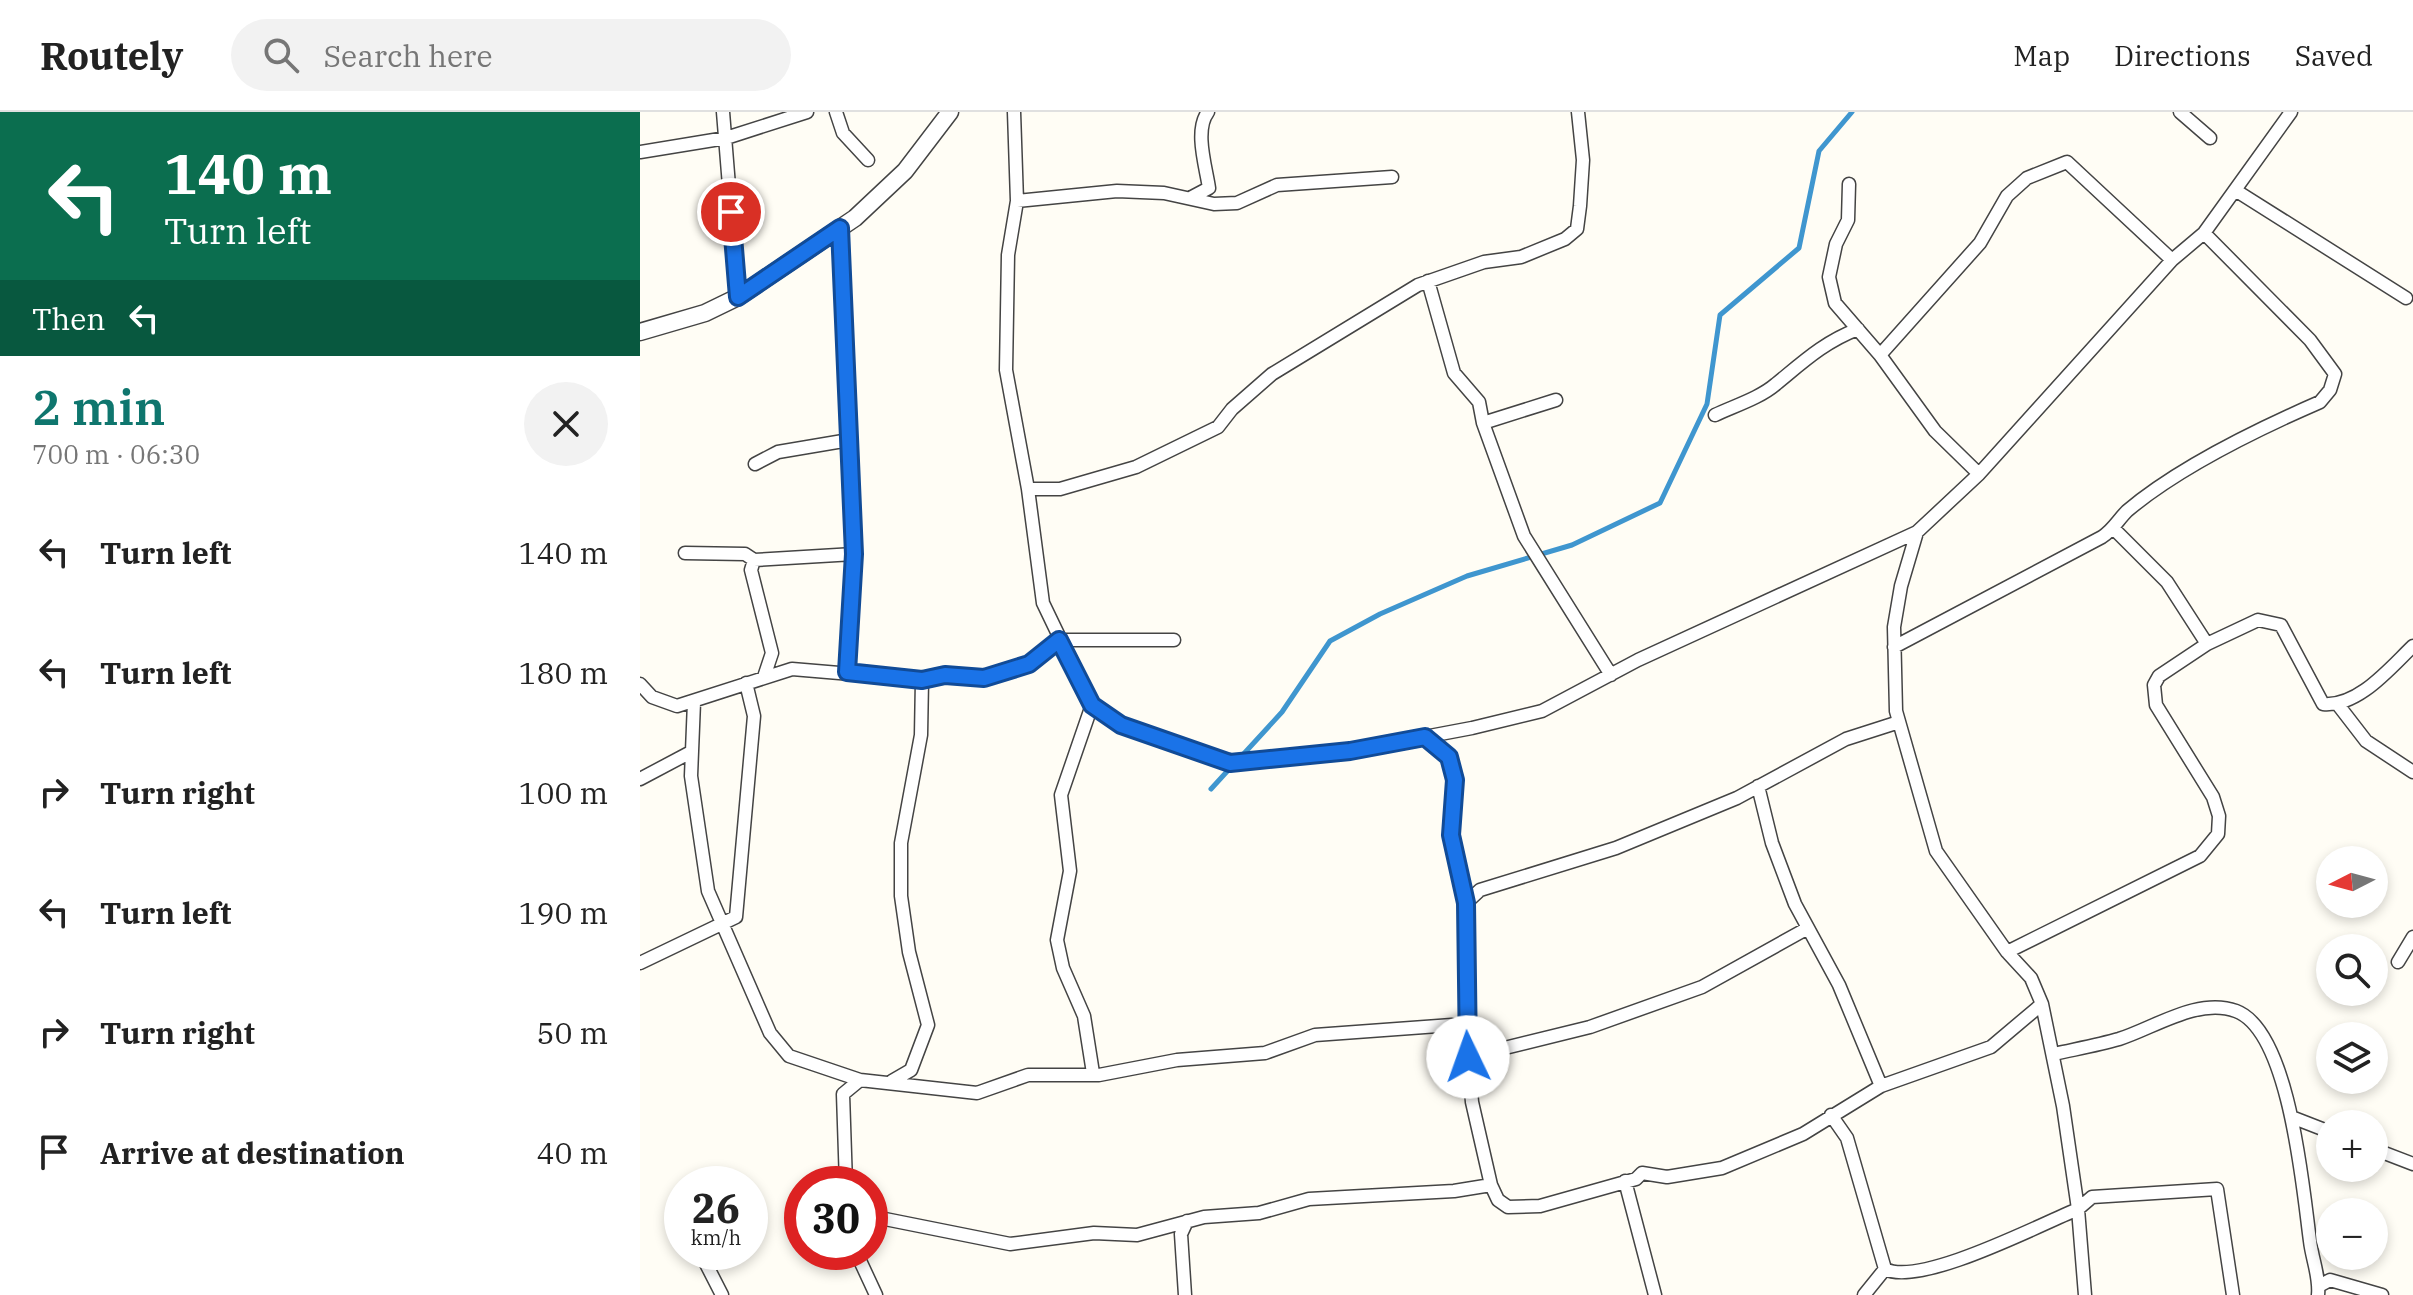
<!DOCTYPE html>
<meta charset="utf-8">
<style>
body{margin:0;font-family:"IBM Plex Serif",serif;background:#f2f2f2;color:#222;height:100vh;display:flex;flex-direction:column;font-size:30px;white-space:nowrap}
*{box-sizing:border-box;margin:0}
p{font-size:26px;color:#767676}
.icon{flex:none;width:44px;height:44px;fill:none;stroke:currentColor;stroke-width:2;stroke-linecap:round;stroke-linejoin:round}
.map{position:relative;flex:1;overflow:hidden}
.details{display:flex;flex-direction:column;background:#fff;width:640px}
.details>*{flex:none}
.top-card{background:#0b6e4f;color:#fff;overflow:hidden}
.needle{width:52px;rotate:264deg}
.controls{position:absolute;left:1676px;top:734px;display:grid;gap:16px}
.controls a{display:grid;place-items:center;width:72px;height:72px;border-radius:50%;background:#fff;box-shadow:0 4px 12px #0003;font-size:40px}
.speed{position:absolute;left:24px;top:1054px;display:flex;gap:16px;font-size:40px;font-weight:700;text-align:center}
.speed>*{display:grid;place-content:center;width:104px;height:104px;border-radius:50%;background:#fff;box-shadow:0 4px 12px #0003;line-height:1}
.speed small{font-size:20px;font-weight:400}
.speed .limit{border:12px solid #d22;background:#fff;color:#111}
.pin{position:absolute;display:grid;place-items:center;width:68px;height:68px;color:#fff;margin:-34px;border:4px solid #fff;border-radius:50%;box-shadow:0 2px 8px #0007}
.me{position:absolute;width:88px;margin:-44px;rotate:357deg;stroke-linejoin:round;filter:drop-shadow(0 0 6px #0008)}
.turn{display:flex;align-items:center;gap:28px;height:168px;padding:0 32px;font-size:36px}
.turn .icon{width:104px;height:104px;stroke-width:2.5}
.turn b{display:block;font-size:56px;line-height:68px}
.then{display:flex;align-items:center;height:76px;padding:0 32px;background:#0003;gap:16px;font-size:30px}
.round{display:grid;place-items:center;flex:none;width:84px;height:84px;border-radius:42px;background:#f2f2f2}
.head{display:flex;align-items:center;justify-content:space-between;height:136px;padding:0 32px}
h1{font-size:48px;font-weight:600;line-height:60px;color:#0f766e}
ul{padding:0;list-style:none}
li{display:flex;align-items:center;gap:24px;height:120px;padding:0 32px}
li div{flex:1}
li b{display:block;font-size:30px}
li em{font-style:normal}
header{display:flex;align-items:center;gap:48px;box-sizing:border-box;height:112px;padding:0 40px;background:#fff;border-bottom:2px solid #e0e0e0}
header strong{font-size:38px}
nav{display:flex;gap:44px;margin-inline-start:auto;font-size:28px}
.search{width:560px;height:72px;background:#f2f2f2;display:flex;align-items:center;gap:20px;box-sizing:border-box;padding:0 28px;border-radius:44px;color:#767676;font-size:30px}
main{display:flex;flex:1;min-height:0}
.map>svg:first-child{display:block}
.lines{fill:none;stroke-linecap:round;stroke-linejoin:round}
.stream{stroke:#3f96cf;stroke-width:5}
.minor-casing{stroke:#444;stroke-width:15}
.tertiary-casing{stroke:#444;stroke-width:19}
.minor{stroke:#fff;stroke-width:12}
.tertiary{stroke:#fff;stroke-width:16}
.route-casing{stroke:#114b97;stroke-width:20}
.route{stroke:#1a73e8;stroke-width:14}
</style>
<header>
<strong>Routely</strong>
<div class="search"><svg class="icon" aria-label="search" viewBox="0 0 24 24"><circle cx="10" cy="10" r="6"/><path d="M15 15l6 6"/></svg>Search here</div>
<nav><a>Map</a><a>Directions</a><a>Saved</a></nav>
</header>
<main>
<section class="details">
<div class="top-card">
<div class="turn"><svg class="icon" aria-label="left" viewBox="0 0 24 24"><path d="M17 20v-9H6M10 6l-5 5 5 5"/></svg><div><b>140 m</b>Turn left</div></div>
<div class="then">Then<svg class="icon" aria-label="left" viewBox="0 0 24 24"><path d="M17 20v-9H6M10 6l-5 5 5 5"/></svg></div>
</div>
<div class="head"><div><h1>2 min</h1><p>700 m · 06:30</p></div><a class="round"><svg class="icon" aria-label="close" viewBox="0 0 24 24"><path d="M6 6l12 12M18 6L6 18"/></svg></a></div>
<ul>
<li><svg class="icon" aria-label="left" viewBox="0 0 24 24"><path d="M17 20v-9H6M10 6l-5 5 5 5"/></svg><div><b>Turn left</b></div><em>140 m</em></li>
<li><svg class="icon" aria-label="left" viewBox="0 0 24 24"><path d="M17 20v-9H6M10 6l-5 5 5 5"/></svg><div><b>Turn left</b></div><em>180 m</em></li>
<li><svg class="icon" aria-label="right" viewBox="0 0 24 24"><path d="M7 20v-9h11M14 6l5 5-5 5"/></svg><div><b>Turn right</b></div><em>100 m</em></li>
<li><svg class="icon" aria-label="left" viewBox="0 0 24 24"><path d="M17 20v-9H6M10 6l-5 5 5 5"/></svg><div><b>Turn left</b></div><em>190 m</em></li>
<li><svg class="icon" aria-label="right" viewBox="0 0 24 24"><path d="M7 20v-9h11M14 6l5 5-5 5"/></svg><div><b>Turn right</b></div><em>50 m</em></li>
<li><svg class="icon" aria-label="arrive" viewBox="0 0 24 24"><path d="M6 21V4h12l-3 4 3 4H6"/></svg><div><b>Arrive at destination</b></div><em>40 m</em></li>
</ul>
</section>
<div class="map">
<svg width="1773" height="1183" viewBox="0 0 1773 1183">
<rect width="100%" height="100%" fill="#fffdf5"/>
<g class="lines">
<path class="stream" d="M599,647l43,-47 48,-71 50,-27 87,-38 105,-31 88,-42 47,-99 13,-89 79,-67 20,-97 33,-39
M571,677l21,-23"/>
<defs>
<path id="minor" d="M83,0l15,185
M196,0l7,21 25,27
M374,0l3,89 -9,54 -2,115 22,119 15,114 49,102 -31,90 9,76 -13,69 6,28 21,48 9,57
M1540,0l30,26
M0,40l86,-14 81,-26
M1209,72l-1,36 -12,24 -7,33 6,26 45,52 55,76 44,43
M1595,78l171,108
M552,85l17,-9c-3,-21 -15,-58 -1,-76
M377,89l100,-10 47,2 50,11 23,-1 40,-18 115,-8
M200,116l14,326 -7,118
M788,169l26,92 25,29 4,21 41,113 87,139
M1240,243l100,-112 27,-47 20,-18 40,-16 105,98
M1075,303c19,-9 45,-17 61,-31 27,-22 48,-42 82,-55
M843,311l73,-23
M115,352l23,-12 71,-12
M388,377h32l76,-22 82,-40 14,-18 40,-35 146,-89 66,-23 37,-5 44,-18 12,-10 3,-23 3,-46 -5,-48
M1474,417l53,53 40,62
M45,441l60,1 9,6 100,-6
M114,448l-3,10 21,83 -8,24
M1254,535l208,-110c11,-7 16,-17 25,-26 52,-44 131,-82 193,-109l10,-12 5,-16 -25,-34 -106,-107
M0,572l12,13 25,9 115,-37 130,11 23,-5 39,3 45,-14 30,-24h115
M54,590l-3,74 17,115 62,142 19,23 71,24
M452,593l29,20 109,38 120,-12 122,-23 70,-17 96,-51 279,-128
M1699,594l27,35 47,31
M785,625l24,20 6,23 -4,55 15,68v128l6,71 19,83 7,15 10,7 32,-1 96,-27 6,-6 25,4 55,-9 81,-34 78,-48 110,-39 51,-43
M0,667l51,-27
M1118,674l14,57 23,61 44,81 42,101
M826,791l14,-13 136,-42 121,-50 109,-59 53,-17
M1367,840l193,-96 18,-22 1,-18 -6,-19 -57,-92 -2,-20 5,-9 48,-32 51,-24 23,5 42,79c35,3 66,-35 90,-58
M1758,850l15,-25
M0,851l96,-46 18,-201 -8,-33
M1414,942c22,-5 44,-9 65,-15 35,-11 79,-42 117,-28 54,20 67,179 74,230 2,18 10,36 8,54
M828,945l122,-30 112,-40 106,-59
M252,969l19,-11 17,-45 -19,-73 -8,-56v-53l20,-108 1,-55
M1191,1003l16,23 38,131
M1654,1006l36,14
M1734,1037l39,15
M985,1069l30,114
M206,1072l-3,-90 17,-14 117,13 51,-18h71l78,-15 88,-7 50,-18 137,-10 14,6
M39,1099l3,6
M230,1104l140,28 84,-11 43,2 67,-18 55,-4 50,-14 145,-8 37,-6
M60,1140l22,43
M216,1140l20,43
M1679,1174l11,-6 52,15
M545,1183l-4,-61 6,-13
M1224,1183l21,-26c35,18 154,-44 193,-60l14,-12 125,-8 16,106
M1445,1183l-7,-86 -15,-103 -21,-102 -11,-26 -24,-26 -71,-101 -40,-140 -2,-84 7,-41 16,-54 62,-58 193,-214 32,-27 87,-121"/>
<path id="tertiary" d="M0,220l65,-19 33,-16 117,-79 50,-47 45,-59"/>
</defs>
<use href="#minor" class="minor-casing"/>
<use href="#tertiary" class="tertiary-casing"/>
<use href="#minor" class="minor"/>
<use href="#tertiary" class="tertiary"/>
</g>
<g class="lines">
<defs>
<path id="route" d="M91,100l7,85 102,-69 14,326 -7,118 75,8 23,-5 39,3 45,-14 30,-24 33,65 29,20 109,38 120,-12 75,-14 24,20 6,23 -4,55 15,68 2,154"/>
</defs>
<use href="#route" class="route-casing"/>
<use href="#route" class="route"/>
</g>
</svg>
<div class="controls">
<a><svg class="needle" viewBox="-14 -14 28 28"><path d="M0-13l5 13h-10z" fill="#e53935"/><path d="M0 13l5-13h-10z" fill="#767676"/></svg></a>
<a><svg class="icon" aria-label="search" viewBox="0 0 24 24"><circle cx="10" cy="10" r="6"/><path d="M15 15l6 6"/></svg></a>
<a><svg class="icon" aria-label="layers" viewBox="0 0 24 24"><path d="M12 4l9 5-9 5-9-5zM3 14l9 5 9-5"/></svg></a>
<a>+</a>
<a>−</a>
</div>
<div class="speed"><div>26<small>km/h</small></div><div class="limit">30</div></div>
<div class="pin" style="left:91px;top:100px;background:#d93025"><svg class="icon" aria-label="arrive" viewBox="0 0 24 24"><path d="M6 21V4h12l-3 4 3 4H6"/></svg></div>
<svg class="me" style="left:828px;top:945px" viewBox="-20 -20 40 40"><circle r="19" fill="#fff"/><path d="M0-13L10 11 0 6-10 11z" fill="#1a73e8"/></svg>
</div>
</main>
